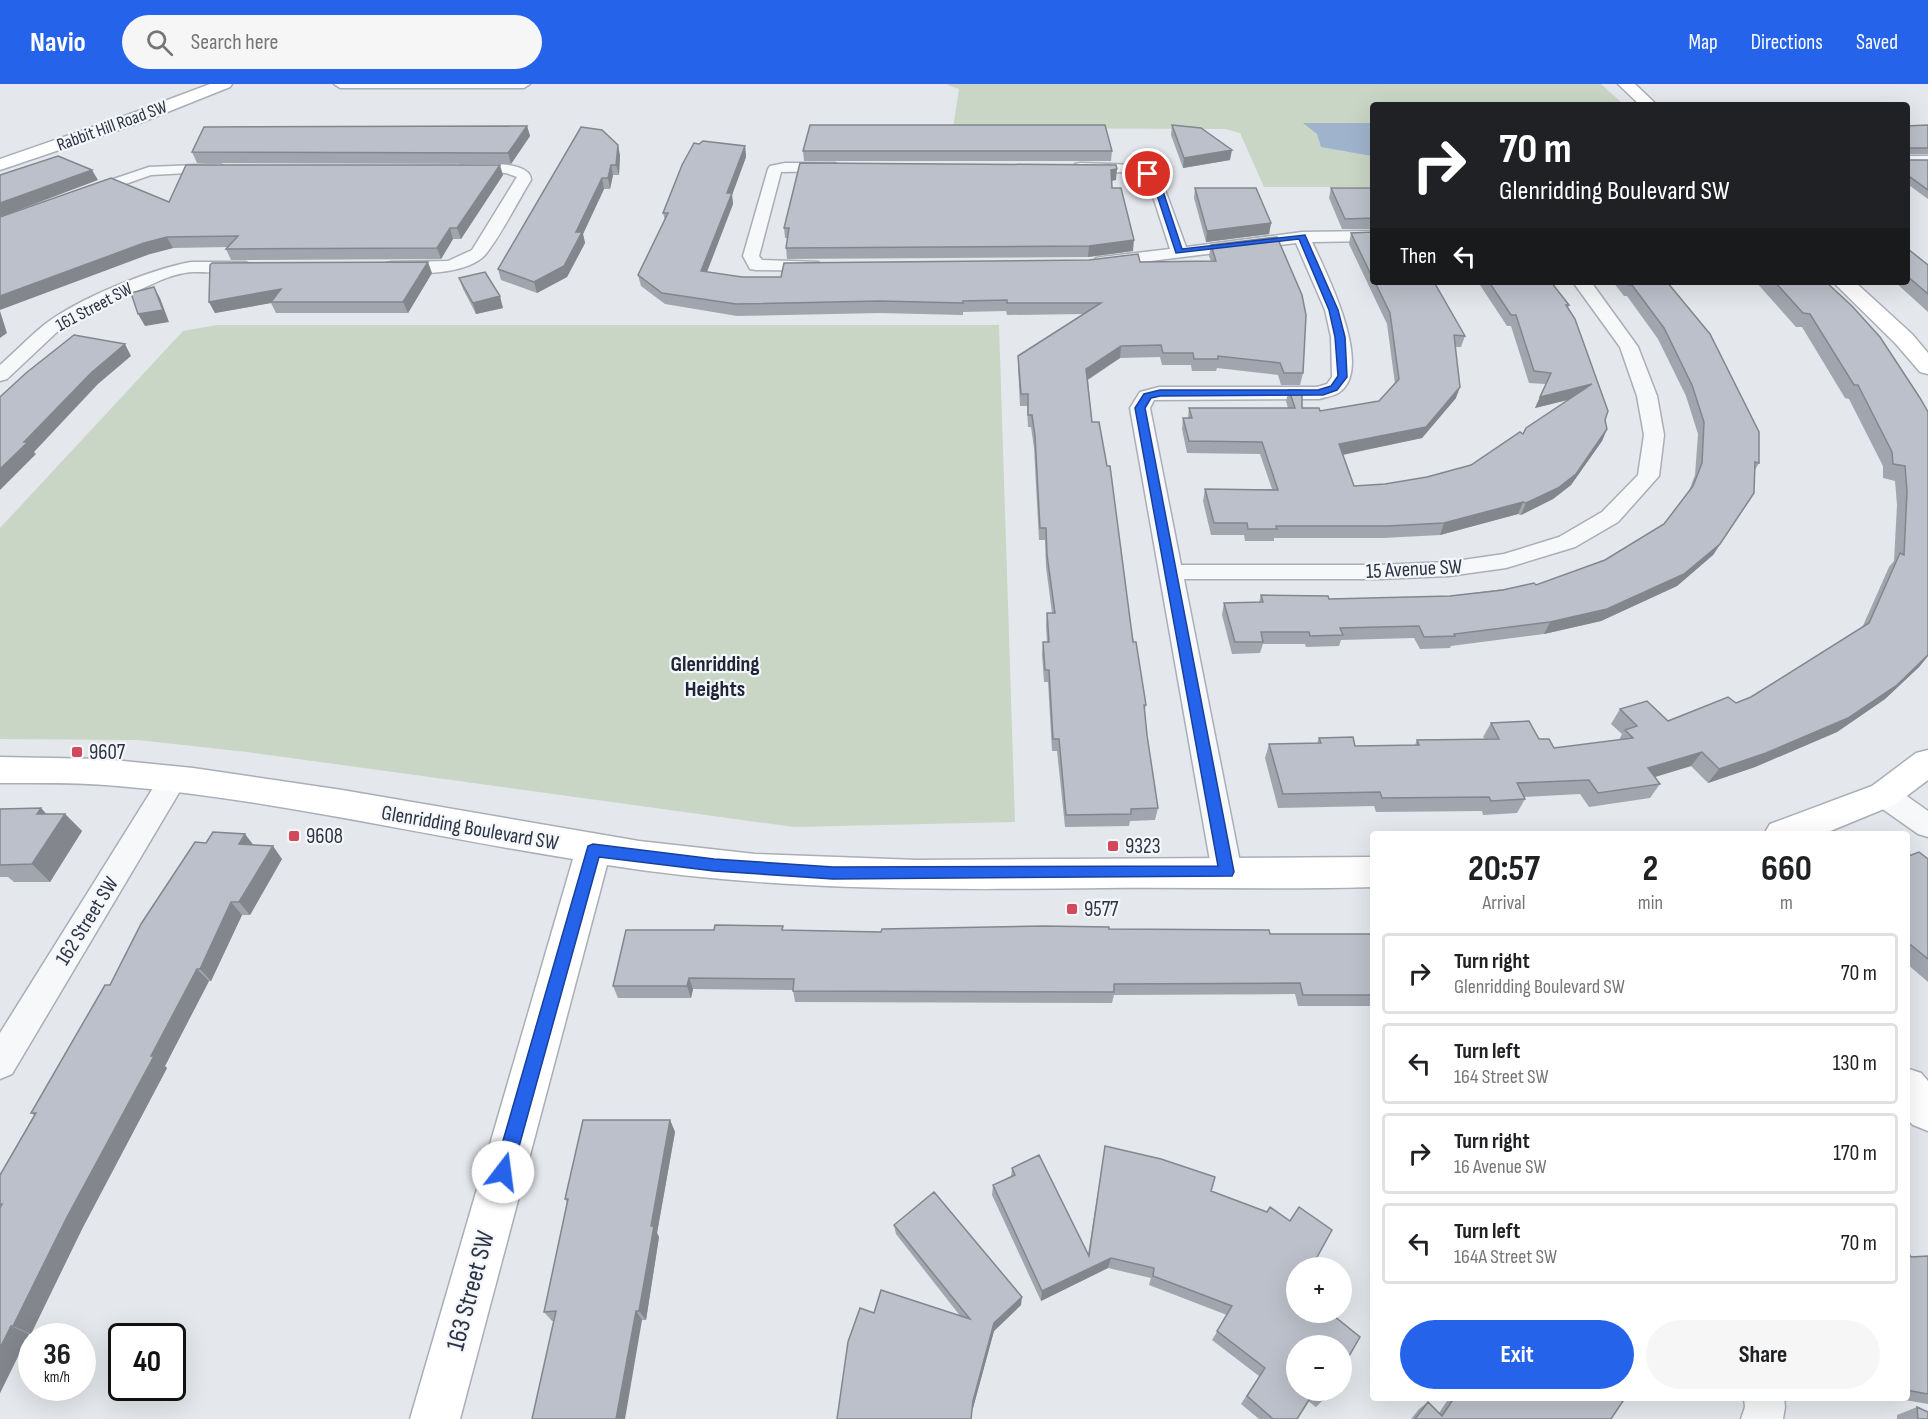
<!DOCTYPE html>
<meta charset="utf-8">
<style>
body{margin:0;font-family:"Sofia Sans Condensed",sans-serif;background:#f6f6f6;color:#202124;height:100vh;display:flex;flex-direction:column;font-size:22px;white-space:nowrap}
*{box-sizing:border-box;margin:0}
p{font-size:20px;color:#757577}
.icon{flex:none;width:33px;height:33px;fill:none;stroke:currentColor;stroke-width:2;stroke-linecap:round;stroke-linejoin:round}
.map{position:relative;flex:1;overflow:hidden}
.panel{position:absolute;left:1370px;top:747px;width:540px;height:570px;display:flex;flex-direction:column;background:#fff;border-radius:6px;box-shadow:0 6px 24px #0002}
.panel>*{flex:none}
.guide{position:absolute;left:1370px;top:18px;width:540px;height:183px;border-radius:6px;box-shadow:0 6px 24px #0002;background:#202124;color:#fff;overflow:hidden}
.controls{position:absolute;left:1286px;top:1173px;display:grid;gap:12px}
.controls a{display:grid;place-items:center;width:66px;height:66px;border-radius:50%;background:#fff;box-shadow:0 6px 24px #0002;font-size:30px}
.speed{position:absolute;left:18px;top:1239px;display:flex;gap:12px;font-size:30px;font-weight:700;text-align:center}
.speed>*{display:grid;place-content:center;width:78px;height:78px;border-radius:50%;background:#fff;box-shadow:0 6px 24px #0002;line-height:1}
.speed small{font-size:15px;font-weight:400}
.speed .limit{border:3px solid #111;border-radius:9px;background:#fff;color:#111}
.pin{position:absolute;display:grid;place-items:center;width:51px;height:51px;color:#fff;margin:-26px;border:3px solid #fff;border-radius:50%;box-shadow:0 2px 6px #0007}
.me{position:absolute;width:66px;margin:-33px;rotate:15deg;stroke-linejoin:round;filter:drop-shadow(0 0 4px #0008)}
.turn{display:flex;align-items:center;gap:21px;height:126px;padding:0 30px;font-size:27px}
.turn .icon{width:78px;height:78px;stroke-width:2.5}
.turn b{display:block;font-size:42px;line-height:51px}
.then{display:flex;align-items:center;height:57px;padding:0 30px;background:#0003;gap:12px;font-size:22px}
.eta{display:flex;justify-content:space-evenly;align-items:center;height:102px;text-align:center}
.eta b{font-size:36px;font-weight:700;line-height:42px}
.primary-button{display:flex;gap:12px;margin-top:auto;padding:12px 30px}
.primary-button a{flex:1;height:69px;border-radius:36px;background:#2563eb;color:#fff;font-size:24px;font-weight:700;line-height:69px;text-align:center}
.primary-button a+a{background:#f6f6f6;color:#202124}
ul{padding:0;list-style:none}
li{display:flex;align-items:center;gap:18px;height:81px;margin:0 12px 9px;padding:0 18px;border:3px solid #e0e0e0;border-radius:6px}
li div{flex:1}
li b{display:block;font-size:22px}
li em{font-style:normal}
header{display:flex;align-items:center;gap:36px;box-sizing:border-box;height:84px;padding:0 30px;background:#2563eb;color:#fff}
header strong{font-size:28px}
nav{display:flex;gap:33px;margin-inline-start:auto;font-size:21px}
.search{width:420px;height:54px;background:#f6f6f6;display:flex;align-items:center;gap:15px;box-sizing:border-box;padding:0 21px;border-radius:33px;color:#757577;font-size:22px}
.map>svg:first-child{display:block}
.green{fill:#c9d6c5}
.water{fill:#9fb4cc}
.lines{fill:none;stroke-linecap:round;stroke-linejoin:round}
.street-casing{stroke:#a9aeb7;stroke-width:3}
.secondary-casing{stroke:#a9aeb7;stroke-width:3}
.street{fill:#f7f8fa;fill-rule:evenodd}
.secondary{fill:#fff;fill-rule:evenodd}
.wall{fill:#a1a5ae}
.shaded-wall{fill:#83868d}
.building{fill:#bbc0ca;stroke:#83868d;stroke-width:1.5}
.route{fill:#2563eb;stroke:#184099;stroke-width:1.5}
.poi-dot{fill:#d1495b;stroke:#f4f6f9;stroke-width:2}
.labels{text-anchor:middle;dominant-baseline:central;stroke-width:4.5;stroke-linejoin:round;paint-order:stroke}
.far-street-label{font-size:18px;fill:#2b3445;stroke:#f4f6f9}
.street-label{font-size:21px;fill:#2b3445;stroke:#f4f6f9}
.poi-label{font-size:21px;fill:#2b3445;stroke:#f4f6f9;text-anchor:start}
.neighbourhood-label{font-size:22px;font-weight:bold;fill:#1d2536;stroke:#f4f6f9}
.near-street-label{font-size:26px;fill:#2b3445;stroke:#f4f6f9}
</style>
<header>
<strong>Navio</strong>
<div class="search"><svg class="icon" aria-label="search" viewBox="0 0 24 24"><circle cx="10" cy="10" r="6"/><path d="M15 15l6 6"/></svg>Search here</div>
<nav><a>Map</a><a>Directions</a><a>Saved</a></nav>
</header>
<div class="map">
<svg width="1928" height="1335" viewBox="0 0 1928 1335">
<rect width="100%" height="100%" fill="#e4e7ec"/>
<path class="green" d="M950,0h651l23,21h-252v82h-108l-24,-54 -15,-4 -272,-1 6,-39 -12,-4z
M217,241h782l16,497 -221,5 -547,-75 -109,-12 -138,-1v-211l183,-197z"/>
<path class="water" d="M1303,39h69v33l-51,-9 -4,-13z"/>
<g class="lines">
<defs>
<path id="street" d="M334,0h196l-6,4h-184z
M1906,72h22v8h-22z
M785,79h50l7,4 -7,4 -54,1 -22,84 3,4 56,2 8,5 -2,4 -68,-1 -6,-1 -7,-13 25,-87 2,-3z
M1080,79l59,2 21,11 26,71 116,-15 70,-1v10l-60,1c14,30 61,123 29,149 -5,5 -16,6 -22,8l-165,1 -4,8 31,157h198l70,-3 55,-8 55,-17 43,-25 36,-37 6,-40 -7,-39 -17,-49 -47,-65h18l47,65 19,49 7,39 -5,41 -41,46 -43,25 -69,21 -57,8 -70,3h-195l58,293 -5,9 -10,3 -10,-3 -5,-9 -82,-464 10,-16 19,-5h158l10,-3 5,-7 -1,-40 -6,-27 -29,-67 -194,24 -6,-1 -2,-4 2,-4 6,-1 68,-8 -22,-68 -12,-8 -61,-3 -2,-3 2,-3z
M220,80l7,4 -2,3 -74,4 -68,24 -8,-5 3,-3 71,-24z
M466,80c14,0 65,-4 65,16 -13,21 -31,57 -46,75 -18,20 -75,21 -99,16l-2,-4 2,-4 6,-1 56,-1 24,-11 45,-73 -11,-4 -45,-2 -2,-3 2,-3z
M191,178h55l8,5c-8,10 -48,4 -62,5 -12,1 -22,4 -33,9l-77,35 -25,16 -50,47 -7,2v-16c15,-13 29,-28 44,-40 33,-26 107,-56 147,-63z
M173,685l10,3 4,7 -4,7 -171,288 -12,5v-46l163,-261z
M1884,700l10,3 34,24v26l-10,-3 -44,-31 -4,-8 4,-8z
M1744,1314h40l1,9 -2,12h-42l4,-12z"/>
<path id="secondary" d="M210,0h22l-2,3 -85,34 -145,49v-11l133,-46z
M1618,0h17l22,21h-17z
M1833,198h22l57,52 16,19v21l-8,-2 -24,-28z
M1928,666v30l-32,24 -73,30h-59l6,-10 102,-38 44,-33z
M0,673l103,2 90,9 149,22 297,51 116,13 162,6 455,-3v30c-88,3 -178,0 -267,1 -167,2 -333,3 -498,-23l-147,554h-50l163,-560c-152,-24 -301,-60 -455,-73 -39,-4 -79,-3 -118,-3z
M1906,984l15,5 7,8v50l-15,-6 -7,-7z"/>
</defs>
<use href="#street" class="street-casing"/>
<use href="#secondary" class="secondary-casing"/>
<use href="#street" class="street"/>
<use href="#secondary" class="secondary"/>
</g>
<path class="wall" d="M1172,41l58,35 -47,8 -12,-33z
M1928,41v29h-20l-1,4 2,2h19v39l-22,-16v-57z
M527,42l3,10 -19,28 -314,-1 -5,-11z
M745,62l1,11 -14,38 1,9 -26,68 35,5h39l359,-15 71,-1 -2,-5 2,-11 92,128 -3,12h-19l-3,-10 -61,-7 -1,3h-24l-1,-6h-29l-2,-8 -40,1 -32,22 4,42 54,283 -2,8 3,22 11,73 -3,12 -25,1 -1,5 -64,1 -8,-76h-5l-4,-69h-4l-2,-28 1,-12h4l-1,-17 1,-12h5l-6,-46 -1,-27h-6l-5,-92 -3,-21h-3l-1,-21h-7l-2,-39v-11l65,-42 -76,1 -1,-4 -43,1v3l-83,-2 -143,3 -72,-12 -24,-18 -3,-11 27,-55 -2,-7z
M803,67h309l-1,10h-307z
M620,71l-1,20h-6l-3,14h-6l-21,45 2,9 -18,34 -30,16 -36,-13 -3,-11z
M503,91l-42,64h-8l-12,20 -210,1 -5,-11 1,-2 -54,1 -23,6 19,-52z
M1112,96v8l21,63 -45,6 -301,2 -1,-11 2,-10h-3l-1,-10 332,-48z
M1195,104l76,35 -2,11 -63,8 -12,-44z
M1331,104h41v41h-30l-13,-31z
M1372,148v50h62l31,54 -4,11h-6l1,51 -34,40 -79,17 11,31 31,-2 42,-7 44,-12 52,-31 45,-34 -33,8 11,-24 -17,-1 -18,-57h-4l-29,-44h73l18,23 -1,3 37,112 2,9 -5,12 -31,44 -18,14 -32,16 -3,-1 -78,21 -57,3h-109v3h-29l-1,-6h-33l-8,-34 2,-12h67l-12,-35 -73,-1 -5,-24 1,-11h5l1,-10h99l-2,-7 3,-11 13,18 18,3 59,-10 16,-17 -8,-60 -38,-80 2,-11z
M1906,166l22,15v47l-33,-30h11z
M432,189l-24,40h-132l-5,-10 -56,10 -6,-11z
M459,194l44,30 -27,6 -13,-25z
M1613,198h54l92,181 -4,7 -1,23 -41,62 -36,31 -76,35 -57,13 -93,12 -1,2 -30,1 -6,-11 -73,2 -2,6 -33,1 -1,-3h-42l-3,9 -28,1 -10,-39 2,-12 35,-1 2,-7 68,4 121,-3 86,-11 69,-25 59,-36 25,-33 6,-16 3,-41 -12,-38 -28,-57 -31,-43h-3z
M1756,198h70l94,116 8,258 -9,11 -34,32 -48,33 -82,35 -47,16 -17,-17 -36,11 5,7 -10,14 -61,9 -9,-13 -57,3 2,2 -8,14 -34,2 -1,-4 -106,1 -2,-6 -96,2 -13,-50 4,-14 48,-1 2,-5 36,8 60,-1 2,-5 68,-1 -2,-2 8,-14 48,16 15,9 65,-8 3,-6 -11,-10 9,-15 48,12 68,-18 15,-6 111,-69 27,-61 5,-6 3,-56 -2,-24 -12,-3v-12l-34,-67 -4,-1 -43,-71h-6z
M41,724l5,6h19l17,17 -32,51h-36l-6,-5h-8v-68z
M253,761l29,14 -32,56h-8l-31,66h-2l-44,85 2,2 -85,161 -51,105h-2l-29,59v-218l34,-60 -3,-2 79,-128z
M1906,773l22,2v123l-22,-19z
M1109,845l161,5h102v72h-74l-3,-12 -181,1 -2,8 -317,-1 -2,-12 -100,-1 -2,9h-73l-5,-12 171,-56 97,2z
M670,1036l5,12 -18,101 2,4 -13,83 -94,1 -8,-9 23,-110 -2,-3z
M1105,1062l106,45 85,77v44l33,78 -6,10 -7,7 -8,-6 -11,18h-38l-18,-15 18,-28 -47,-36 15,-25 -78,-30 2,-7 -43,-10 -67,33 -49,-106 1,-10 18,-8 1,-9 76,86z
M894,1141l127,80 -27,26 -21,77 -99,-95 87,4 -65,-83z
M1906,1166l5,7 17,-1v148l-35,-6h13z
M1449,1314h176l-14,21h-200l8,-10 9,-7 11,11z
M1917,1323l11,12h-31v-4z"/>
<path class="shaded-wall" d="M527,42l3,10 -19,28 -3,-11z
M618,61l2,10 -1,20 -3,-10z
M745,62l1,11 -14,38 1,9 -30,78 -2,-11 26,-78z
M1232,66l-2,10 -47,8 1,-10z
M500,81l3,10 -42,64 -4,-11z
M611,81l2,10 -3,14 -2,-11z
M1117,85l-1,11 -6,1 1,-11z
M92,86l6,10 -98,37v-14z
M602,94l2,11 -21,45 2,9 -18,34 -30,16 -3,-11 42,-50z
M1271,139l-2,11 -63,8 1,-11z
M450,144l3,11 -12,20 -4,-11z
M167,153l6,11 -23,6 -150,56v-14l144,-53z
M1134,156l-1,11 -45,6 1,-11z
M428,178l4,11 -24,40 -5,-11z
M154,203l6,11 9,24 -24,4 -7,-12z
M281,205l-10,13v1l-56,10 -6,-11z
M500,212l3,12 -27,6 -3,-11z
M0,227l7,22 -7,5z
M125,260l6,12 -33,28 -64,68 2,2 -36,36v-21l24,-27 67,-69z
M1121,262l-1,12 -35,23 1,-12z
M1592,300l-5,11 -52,13 5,-11z
M1460,303l-4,11 -34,40 -86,18 3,-12z
M1607,345l-5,12 -31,44 -18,14 -32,16 5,-12z
M1754,409l-41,62 -36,31 -76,35 -57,13 6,-12z
M1523,418l-5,12 -78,21 4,-12z
M1928,572l-9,11 -34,32 -48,33 -82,35 -47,16 11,-14z
M1702,668l-11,14 -53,16 10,-14z
M41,724l16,18 8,-12 17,17 -32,51 -18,-18 5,-50z
M245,750l10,13 -16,-3z
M273,762l9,13 -32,56 -11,-13z
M231,818l11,13 -31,66 -11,-12z
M197,885l12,12 -44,85 2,2 -85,161 -51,105 -18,-8 53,-107z
M689,894l4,11 -2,9 -4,-12z
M670,1036l5,12 -18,101 2,4 -13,83 -7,-9 12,-85z
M1111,1174l-3,10 -67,33 1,-10z
M1022,1213l-1,8 -27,26 -21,77v-7l21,-78z
M636,1227l6,9 -17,99h-9z
M11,1242l18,8 -29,59v-45z"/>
<path class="building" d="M810,41h295l7,26h-309z
M1172,41l29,3 31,22 -48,8z
M1928,41v23h-19l-2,10 2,2h19v30l-22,-16v-48z
M527,42l-19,27 -316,-1 12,-25z
M581,43l21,3 16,15 -2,20h-5l-3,13h-6l-26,54h6l-18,34 -30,16 -36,-13z
M703,57l42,5 -18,47h5l-31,78 41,6h39l3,-14 305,-3 49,-6 2,8 76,-1 -5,-16 66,-8 25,58 4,20 -3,58h-19l-4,-10 -62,-7v3h-24l-1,-6h-30l-2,-8 -40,1 -35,23 6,53h7l8,44h3l23,176h3l10,63h-2l3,30 11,73 -27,1v5l-65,1 -7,-76h-6l-4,-69h-4l-2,-28h6l-2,-29h8l-8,-58 -1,-27h-6l-5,-92 -3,-21h-4v-21h-7l-3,-38 83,-53h-94v-3l-44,1v2l-83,-2 -144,3 -74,-11 -24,-18 30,-62h-5l19,-48 12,-22 5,1z
M58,72l34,14 -92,33v-28z
M800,79l316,2 1,4 -6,1 1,18h9l13,52 -45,6 -303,2 3,-20h-5z
M186,81h314l-43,63h-7l-13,20 -211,1 12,-13 -71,1 -23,6 -144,53v-79l111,-39 58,24z
M1195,104h61l15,35 -64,8z
M1331,104h41v30l-27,1z
M1372,148v45l-21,-44z
M1908,165l20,16v29l-22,-19v-25z
M428,178l-25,40h-132l10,-13 -72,13 1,-37 2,-2z
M485,188l15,24 -27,7 -14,-25z
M1375,198h59l31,54 -11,-1 6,52 -34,40 -87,17 15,42 31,-2 42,-7 44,-12 49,-33 3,2 3,-6 66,-44 -52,13 11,-24 -17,-2 -18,-56h-5l-22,-33h62l18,23h-3l9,14 33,92 -3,9 2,9 -31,45 -18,14 -32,15 -3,-1 -79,21 -57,3h-111l1,3h-29l-1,-6h-33l-9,-34 73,1 -16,-48 -73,-1 -6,-23h9l-3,-10h106l-6,-18h13v18h17l1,3 59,-10 20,-22 -9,-66z
M1626,198h41l43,52 49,98v31l-4,-1 -1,31 -34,51 -36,30 -77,35 -57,13 -96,12 1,2 -31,1 -5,-11 -79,2 3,7 -33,1 -1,-4h-48l2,10h-28l-11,-39 39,-1 -2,-7 67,1 1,3 121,-3 53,-6 31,-7 2,2 69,-25 59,-36 29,-38 9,-23 2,-41 -12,-37 -28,-57 -32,-43h-3z
M1775,198h51l26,24 28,31 40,61 8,14v243l-31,30 -49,33 -82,35 -47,16 -17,-17 -54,16 12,16 -62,9 -9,-13 -72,3 8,16 -34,2 -2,-4 -107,1 -2,-6 -97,2 -14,-50 52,-1 -2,-5 34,-1 2,9 64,-1 -2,-5 82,-1 -8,-16 38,-2 10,18h10l5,9 79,-10 -8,-8 12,-4 -17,-17 27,-8 21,20 60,-24 8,6 15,-6 118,-74 31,-70 4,2 3,-64 -2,-25 -12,-2 -1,-12 -34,-67h-4l-44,-71 -7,-1z
M154,203l9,23 -25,4 -7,-21z
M74,251l51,9 -34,29 -67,69h4l-28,27v-72l26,-24z
M41,724l-4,6h28l-33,50 -32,1v-56z
M213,748l32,2 -6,10 34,2 -34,56h-8l-31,67h-3l-46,87h3l-88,163 -53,107h-2l-11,22v-140l2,-4h-2v-29l36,-62h-5l74,-128h5l31,-61 54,-82 11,1z
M1919,768l9,7v100l-22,-18v-84z
M715,841l68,1 -1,4 99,2 1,-3 161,-3 66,1v2l160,1 1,4h102v61h-69l-3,-12 -186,1v8l-321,-1 1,-12 -105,-1 -2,8h-74l13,-56h88z
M583,1036h87l-19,106h3l-15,85h-3l-20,108h-84l24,-108 -12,1 24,-113h-3z
M1105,1062l56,13 54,18 -4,14 56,21 3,-5 20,14 9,-14 33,23 -21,38h-15v44h33l31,25 -19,33v-24h-45v44h33l-6,10 -9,-8 -17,27h-24l-26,-23 18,-28 -48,-37 15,-25 -79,-30 1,-8 -43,-10 -69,33 -49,-106 22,-10 -3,-7 27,-13 50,101z
M934,1108l88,105 -28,26 -21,78 -2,18h-134l11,-77 12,-34 14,5 7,-23 89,29 -76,-94z
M1906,1166l5,7 17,-1v138l-22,-4z
M1454,1314h171l-14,21h-196l13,-17 14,14z
M1917,1323l11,5v7h-10z"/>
<path class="route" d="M1145,88h5l9,7 23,70 123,-14 33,75 7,27 2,40 -10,13 -14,5 -163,1 -9,2 -6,10 89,464 -2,4 -399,3 -119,-8 -115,-14 -87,315 -2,6 -7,3 -6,-3 -3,-6 94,-326 5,-2 121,15 119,8 385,-1 -83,-458 9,-14 16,-4h158l13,-4 7,-10 -3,-39 -6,-27 -30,-71 -123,14 -24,-73 -7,-4z"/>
<g class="poi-dot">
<rect x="71" y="662" width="12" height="12" rx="3"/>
<rect x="288" y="746" width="12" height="12" rx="3"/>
<rect x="1107" y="756" width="12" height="12" rx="3"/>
<rect x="1066" y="819" width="12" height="12" rx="3"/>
</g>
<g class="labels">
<g class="far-street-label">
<text transform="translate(112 42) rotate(-20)">Rabbit Hill Road SW</text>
<text transform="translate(94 223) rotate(-28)">161 Street SW</text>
</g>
<g class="street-label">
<text transform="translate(1414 485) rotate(-3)">15 Avenue SW</text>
<text transform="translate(470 744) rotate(10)">Glenridding Boulevard SW</text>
<text transform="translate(87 837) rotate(-58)">162 Street SW</text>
</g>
<g class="poi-label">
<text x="89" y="668">9607</text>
<text x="306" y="752">9608</text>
<text x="1125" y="762">9323</text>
<text x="1084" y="825">9577</text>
</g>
<g class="neighbourhood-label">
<text x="715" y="580">Glenridding<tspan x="715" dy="25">Heights</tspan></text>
</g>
<g class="near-street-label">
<text transform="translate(471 1207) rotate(-75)">163 Street SW</text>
</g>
</g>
</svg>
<div class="controls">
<a>+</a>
<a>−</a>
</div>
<div class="speed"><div>36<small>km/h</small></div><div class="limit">40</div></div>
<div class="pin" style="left:1148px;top:90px;background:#d93025"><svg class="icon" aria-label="arrive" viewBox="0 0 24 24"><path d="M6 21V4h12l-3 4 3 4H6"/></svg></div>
<svg class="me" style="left:503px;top:1088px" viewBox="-20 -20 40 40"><circle r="19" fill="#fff"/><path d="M0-13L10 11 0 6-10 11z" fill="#2563eb"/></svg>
<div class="guide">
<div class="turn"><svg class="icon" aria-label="right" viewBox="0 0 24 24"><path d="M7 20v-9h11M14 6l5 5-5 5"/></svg><div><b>70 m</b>Glenridding Boulevard SW</div></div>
<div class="then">Then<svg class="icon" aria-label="left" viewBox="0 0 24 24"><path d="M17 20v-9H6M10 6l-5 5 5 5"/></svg></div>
</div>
<section class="panel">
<div class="eta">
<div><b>20:57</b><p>Arrival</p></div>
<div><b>2</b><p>min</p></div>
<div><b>660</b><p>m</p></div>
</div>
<ul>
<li><svg class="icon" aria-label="right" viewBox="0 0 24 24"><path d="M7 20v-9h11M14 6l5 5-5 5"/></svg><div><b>Turn right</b><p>Glenridding Boulevard SW</p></div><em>70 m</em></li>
<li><svg class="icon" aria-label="left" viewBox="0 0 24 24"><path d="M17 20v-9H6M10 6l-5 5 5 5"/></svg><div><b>Turn left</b><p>164 Street SW</p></div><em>130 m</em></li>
<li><svg class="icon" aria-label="right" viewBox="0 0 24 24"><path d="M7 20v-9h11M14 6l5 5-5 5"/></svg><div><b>Turn right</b><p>16 Avenue SW</p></div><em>170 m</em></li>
<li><svg class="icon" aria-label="left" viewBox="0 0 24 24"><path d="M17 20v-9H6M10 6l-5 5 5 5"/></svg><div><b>Turn left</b><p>164A Street SW</p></div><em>70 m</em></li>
</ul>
<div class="primary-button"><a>Exit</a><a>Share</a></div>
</section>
</div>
